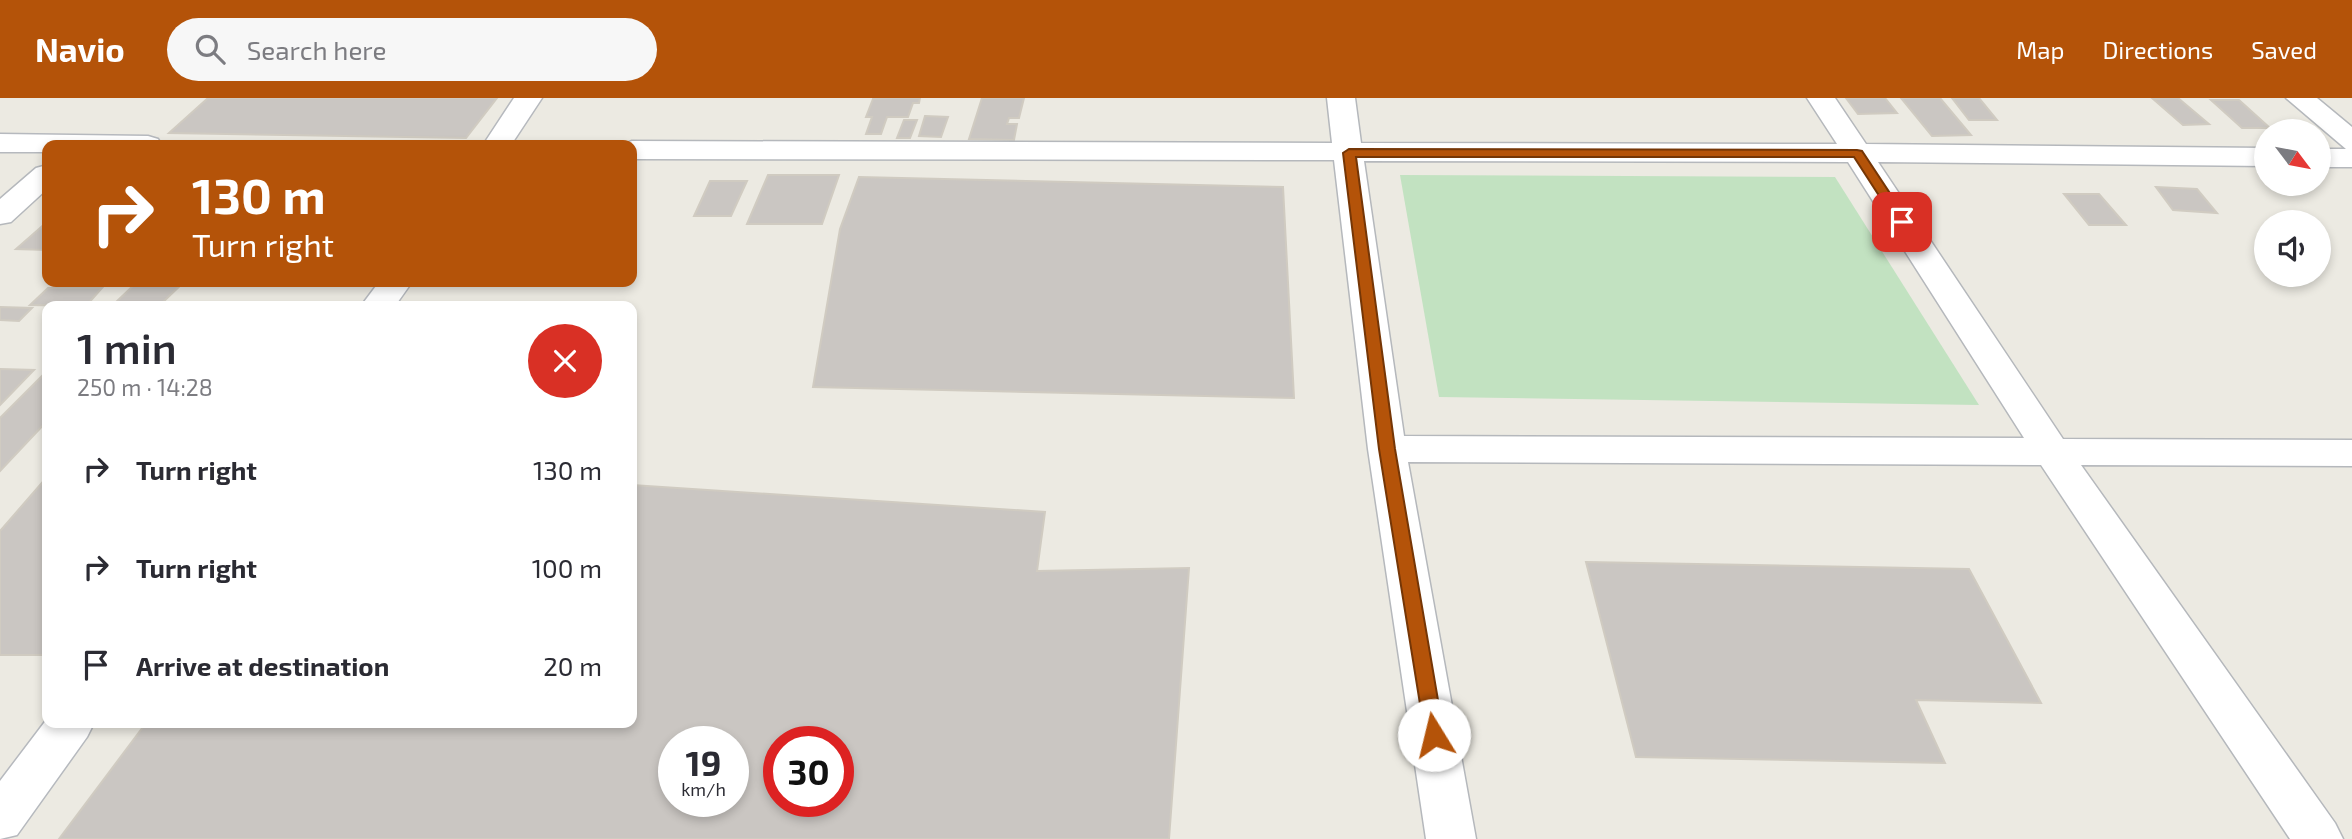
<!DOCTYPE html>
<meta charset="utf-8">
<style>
body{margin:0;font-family:"Exo 2",sans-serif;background:#f7f7f7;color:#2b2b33;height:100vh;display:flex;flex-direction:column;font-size:26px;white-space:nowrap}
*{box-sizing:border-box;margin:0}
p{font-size:23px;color:#7c7c81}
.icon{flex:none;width:38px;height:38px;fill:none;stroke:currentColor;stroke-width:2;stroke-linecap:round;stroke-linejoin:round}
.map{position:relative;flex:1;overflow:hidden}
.sheet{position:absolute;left:42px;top:203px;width:595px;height:427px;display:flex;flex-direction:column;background:#fff;border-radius:14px;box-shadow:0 4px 10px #0003}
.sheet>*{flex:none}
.top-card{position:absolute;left:42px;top:42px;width:595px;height:147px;border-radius:14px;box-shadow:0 4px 10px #0003;background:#b45309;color:#fff;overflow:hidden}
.needle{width:46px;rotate:122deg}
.fabs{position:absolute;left:2254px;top:21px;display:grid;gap:14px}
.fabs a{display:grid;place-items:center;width:77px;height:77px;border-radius:50%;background:#fff;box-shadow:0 4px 10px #0003;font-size:35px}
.speed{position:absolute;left:658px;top:628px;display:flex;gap:14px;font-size:35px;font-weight:700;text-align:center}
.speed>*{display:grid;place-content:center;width:91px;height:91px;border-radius:50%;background:#fff;box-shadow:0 4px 10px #0003;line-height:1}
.speed small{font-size:18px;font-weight:400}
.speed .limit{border:10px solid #d22;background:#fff;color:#111}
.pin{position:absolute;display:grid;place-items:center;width:60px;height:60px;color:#fff;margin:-30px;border-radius:14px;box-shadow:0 4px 10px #0006}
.me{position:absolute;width:77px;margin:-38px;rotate:351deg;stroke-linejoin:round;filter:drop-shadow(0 0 5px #0008)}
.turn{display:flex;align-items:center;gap:24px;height:147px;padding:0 35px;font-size:32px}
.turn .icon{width:91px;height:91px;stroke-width:2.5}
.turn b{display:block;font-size:49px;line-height:60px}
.round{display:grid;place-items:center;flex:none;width:74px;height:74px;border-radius:37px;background:#f7f7f7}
.overview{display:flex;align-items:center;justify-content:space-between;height:119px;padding:0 35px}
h1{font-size:42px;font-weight:600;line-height:52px}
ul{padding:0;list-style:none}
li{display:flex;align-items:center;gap:21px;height:98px;padding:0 35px}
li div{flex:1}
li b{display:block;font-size:26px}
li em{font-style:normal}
header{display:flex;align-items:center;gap:42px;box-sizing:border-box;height:98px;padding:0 35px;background:#b45309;color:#fff}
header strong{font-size:33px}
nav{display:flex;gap:38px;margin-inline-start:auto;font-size:24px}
.search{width:490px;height:63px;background:#f7f7f7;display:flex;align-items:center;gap:18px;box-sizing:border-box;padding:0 24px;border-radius:38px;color:#7c7c81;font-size:26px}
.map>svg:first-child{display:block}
.green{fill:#c2e2c1}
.building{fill:#cac6c2;stroke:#d0cbc1;stroke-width:2;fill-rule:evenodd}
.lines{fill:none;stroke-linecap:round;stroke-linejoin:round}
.street-casing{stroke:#b5b8bc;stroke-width:3}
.secondary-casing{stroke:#b6b9be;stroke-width:3}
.street{fill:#fff;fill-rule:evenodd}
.secondary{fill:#fff;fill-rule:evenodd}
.route{fill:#b45309;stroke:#753606;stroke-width:2}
</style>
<header>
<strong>Navio</strong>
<div class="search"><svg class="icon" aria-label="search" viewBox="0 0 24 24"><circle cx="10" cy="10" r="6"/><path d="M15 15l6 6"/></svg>Search here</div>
<nav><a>Map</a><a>Directions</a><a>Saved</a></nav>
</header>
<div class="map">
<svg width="2352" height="741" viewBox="0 0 2352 741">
<rect width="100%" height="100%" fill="#eceae2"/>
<path class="green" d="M1400,77l435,2 144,228 -540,-8z"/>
<path class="building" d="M208,0h289l-31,40 -297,-5z
M891,0h29l-1,5h-6l-5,14h-21l-6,17h-15l6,-17h-6l7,-18z
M982,0h42l-5,20h-10l-2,6h10l-3,16 -45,-1z
M1846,0h39l12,15 -39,1z
M1901,0h39l31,37 -39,1z
M1952,0h27l18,22h-28z
M2178,0l31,26 -26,1 -30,-26z
M2211,2h28l31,28h-28z
M925,18l23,1 -7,20 -22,-1z
M904,22h13l-7,18h-13z
M768,77h71l-17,49h-75z
M859,79l424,10 11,211 -481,-11 27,-158z
M710,83h37l-16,35h-37z
M2156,89l41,2 20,24 -44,-3z
M2064,96h35l27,31h-37z
M47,124v28l-31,-1z
M137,184h47l-23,22 -46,-1z
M48,190h54l-16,18 -56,-1z
M0,209l32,1 -13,13 -19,-1z
M0,271l34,1 -34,35z
M47,273v50l-47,50v-53z
M47,379v178h-47v-124z
M632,387l413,27 -8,59 152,-3 -20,271h-1110l87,-116h486zM674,644h59v60h-59zM779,644h59v60h-59z
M1586,464l383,7 72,134 -125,-3 29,63 -309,-6z"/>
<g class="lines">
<defs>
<path id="street" d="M1327,0h28l6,45 476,1 -30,-46h28l31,46 400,4v18l-388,-4 185,277 289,1v26l-271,-1 254,358 8,16h-53l-249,-374 -633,-3 68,377h-50l-58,-390 -34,-289 -702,-1v-14h-11l11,-4 700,2zM1364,63l484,1 176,276 -620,-2z
M2286,0h31l35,29v40h-33v-18h27z
M47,67v24l-36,33 -11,2v-25l36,-31z"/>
<path id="secondary" d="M514,0h28l-31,47h-28z
M0,36l148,2 10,3 4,6h-115v7h-47z
M379,184h33l-17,24h-34z
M47,621v4h47l-7,14 -70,98 -17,4v-58z"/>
</defs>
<use href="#street" class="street-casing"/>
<use href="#secondary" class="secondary-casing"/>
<use href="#street" class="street"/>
<use href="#secondary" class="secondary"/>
</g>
<path class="route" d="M1349,51l508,1 5,1 47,71 -2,3h-9l-44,-68h-498l39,292 49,286 -3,6 -7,2 -6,-2 -3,-6 -46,-286 -36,-296z"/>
</svg>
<div class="fabs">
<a><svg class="needle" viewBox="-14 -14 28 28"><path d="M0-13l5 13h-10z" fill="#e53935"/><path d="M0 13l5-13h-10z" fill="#7c7c81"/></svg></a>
<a><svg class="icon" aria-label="sound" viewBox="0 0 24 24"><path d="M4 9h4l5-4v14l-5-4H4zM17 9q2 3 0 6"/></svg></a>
</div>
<div class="speed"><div>19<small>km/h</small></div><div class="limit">30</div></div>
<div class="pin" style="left:1902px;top:124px;background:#d93025"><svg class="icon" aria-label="arrive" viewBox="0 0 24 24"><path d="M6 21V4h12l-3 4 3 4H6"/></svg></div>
<svg class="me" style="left:1434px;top:637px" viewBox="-20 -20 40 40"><circle r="19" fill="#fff"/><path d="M0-13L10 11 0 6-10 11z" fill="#b45309"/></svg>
<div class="top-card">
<div class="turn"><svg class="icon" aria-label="right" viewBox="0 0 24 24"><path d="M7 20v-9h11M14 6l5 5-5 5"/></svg><div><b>130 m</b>Turn right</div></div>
</div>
<section class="sheet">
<div class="overview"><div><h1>1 min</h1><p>250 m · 14:28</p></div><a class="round" style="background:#d93025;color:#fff"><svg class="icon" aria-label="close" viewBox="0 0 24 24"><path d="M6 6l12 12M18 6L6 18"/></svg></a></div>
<ul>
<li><svg class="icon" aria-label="right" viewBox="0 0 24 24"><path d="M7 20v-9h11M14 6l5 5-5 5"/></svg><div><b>Turn right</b></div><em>130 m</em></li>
<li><svg class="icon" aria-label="right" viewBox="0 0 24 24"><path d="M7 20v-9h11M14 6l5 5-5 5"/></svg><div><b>Turn right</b></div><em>100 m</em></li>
<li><svg class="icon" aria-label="arrive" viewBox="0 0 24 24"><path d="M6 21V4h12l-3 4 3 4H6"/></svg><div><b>Arrive at destination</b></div><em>20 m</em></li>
</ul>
</section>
</div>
